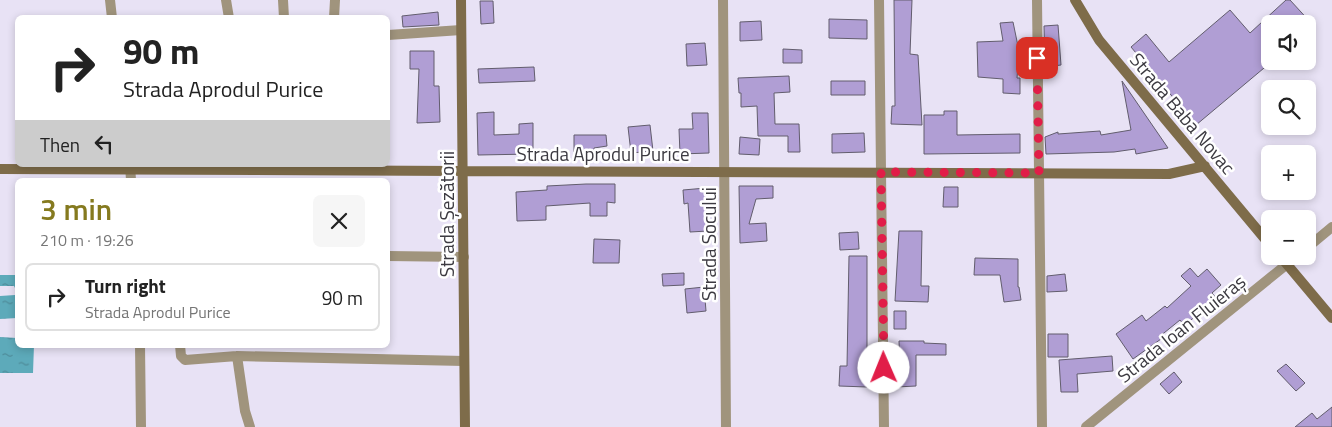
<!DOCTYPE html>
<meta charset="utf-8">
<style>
body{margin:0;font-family:"Titillium Web",sans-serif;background:#f6f6f6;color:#222;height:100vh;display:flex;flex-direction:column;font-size:19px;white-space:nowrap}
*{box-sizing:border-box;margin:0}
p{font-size:16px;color:#767676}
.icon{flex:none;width:28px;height:28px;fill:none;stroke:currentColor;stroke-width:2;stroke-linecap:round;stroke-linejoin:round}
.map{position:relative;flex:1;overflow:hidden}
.details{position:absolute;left:15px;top:178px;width:375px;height:170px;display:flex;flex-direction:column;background:#fff;border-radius:8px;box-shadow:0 2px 8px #0003}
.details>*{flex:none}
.banner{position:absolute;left:15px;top:15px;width:375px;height:152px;border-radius:8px;box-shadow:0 2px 8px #0003;background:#fff;color:#222;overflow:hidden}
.buttons{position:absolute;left:1261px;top:15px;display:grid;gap:10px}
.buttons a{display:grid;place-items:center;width:55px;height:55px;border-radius:8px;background:#fff;box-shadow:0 2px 8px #0003;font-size:25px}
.pin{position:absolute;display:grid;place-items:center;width:42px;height:42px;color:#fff;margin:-21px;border-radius:10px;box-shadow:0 2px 8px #0006}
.me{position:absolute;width:55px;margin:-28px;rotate:359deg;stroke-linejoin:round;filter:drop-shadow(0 0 4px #0008)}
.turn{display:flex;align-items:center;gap:18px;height:105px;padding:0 25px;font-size:22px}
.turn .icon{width:65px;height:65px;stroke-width:2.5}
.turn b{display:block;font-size:35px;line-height:42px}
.then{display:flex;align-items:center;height:48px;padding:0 25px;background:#0003;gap:10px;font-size:19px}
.round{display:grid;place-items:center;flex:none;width:52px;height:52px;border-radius:8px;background:#f6f6f6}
.headline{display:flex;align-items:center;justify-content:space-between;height:85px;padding:0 25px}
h1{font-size:30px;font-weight:600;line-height:38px;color:#857a1f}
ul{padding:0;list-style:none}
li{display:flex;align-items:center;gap:15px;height:68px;margin:0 10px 8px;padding:0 15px;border:2px solid #e0e0e0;border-radius:8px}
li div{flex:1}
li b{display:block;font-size:19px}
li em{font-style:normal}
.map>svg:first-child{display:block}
.water{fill:url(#water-ripples)}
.building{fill:#b09ed4;stroke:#625d6d}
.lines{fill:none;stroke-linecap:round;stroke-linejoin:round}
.street{stroke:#a0947d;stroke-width:10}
.secondary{stroke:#7e6c4a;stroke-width:10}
.route{stroke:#e11d48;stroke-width:9;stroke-dasharray:0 16.2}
.labels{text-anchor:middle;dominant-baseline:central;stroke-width:5;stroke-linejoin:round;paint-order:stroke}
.street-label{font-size:19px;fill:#3c3a41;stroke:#fff}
</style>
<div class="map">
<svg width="1332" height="427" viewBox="0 0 1332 427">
<defs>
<pattern id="water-ripples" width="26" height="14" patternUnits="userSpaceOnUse" patternTransform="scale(1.25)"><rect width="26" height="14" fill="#5daaba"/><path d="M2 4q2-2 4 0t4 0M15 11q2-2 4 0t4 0" fill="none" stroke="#4e8b99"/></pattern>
</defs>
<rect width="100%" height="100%" fill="#e8e2f5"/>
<path class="water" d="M0,275h17v43l-17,1v-23l15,-1 1,-5 -2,-4h-14z
M0,337l17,1 1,7h16l-1,28h-33z"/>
<path class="building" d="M894,0h18l-2,54 8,1 4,70 -31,-1 1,-18h3z
M1286,0h4l22,24h-42v39l-74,62 -65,-78 15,-13 23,28 61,-52 20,23z
M480,1h13l1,22 -13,1z
M438,12l1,13 -36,2 -1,-11z
M829,19l38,1v19l-38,-1z
M761,21l1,19 -22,1v-19z
M1013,22l6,29 -2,27h3v16l-17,-1v-14l-25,-2 -1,-35 26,-1 -3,-18z
M1058,25l3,40 -16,2 -1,-41z
M705,43l2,22 -20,1 -1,-22z
M783,49l19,1v13h-19z
M410,51h24v35h5l1,36 -23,1 2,-54h-9z
M534,67l1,14 -56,2 -1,-14z
M789,76l1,16 -16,1 1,31h24l1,28h-12v-16h-30l-1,-30 -16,1v-14h-2l-1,-15z
M831,81h34v14h-34z
M1122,81l46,67 -32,6 -1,-5 -21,3 -68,2 -1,-17 13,-5v2l42,-3 1,4 30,-5z
M944,111h13v24l63,-1v19l-96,1v-39h20z
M494,112v23l25,-1v-10l14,-1v31l-55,1 -1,-42z
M692,113h16l1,40 -29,1 -1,-25h14z
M650,125l3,26 -22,2 -3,-26z
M864,133l1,19 -33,1v-19z
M574,135h32l1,11 -13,2v4h-20z
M740,137l20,2 -1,16 -20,-1z
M586,184h29v19l-8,-1v14h-17v-13l-44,3v14l-29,1 -1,-29 31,-2v-4z
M739,186h34v12l-17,1 -7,25 17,-1 1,18 -27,2z
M944,187h14v20h-15z
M706,188l2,43 -18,1 -2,-29 -4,1 -1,-14z
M899,231h23l-1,55h8l-1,16 -33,-1z
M858,232l1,17 -19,1 -1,-17z
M594,239l26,1 -1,23h-26z
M849,256h18v131l-28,-1 1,-20h7z
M975,258l43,1v28h1l2,13 -17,2 -4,-27h-26z
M1190,268l8,9 9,-8 14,16 -9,8 6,7 -34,25 -4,-5 -21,17 2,2 -28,20 -17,-25 26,-19 4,6 19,-15 2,2 24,-22 -10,-10z
M684,273v12l-21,1 -1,-12z
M1065,274l2,17 -20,1v-16z
M704,287l2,24 -19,2 -2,-24z
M894,311h12v18h-12z
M1048,334h20v23h-20z
M899,341h25v2l22,1v11h-30v31l-20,1v-18h4z
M1112,356l1,15 -36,3 1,18h-17l-2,-32z
M1286,364l19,19 -9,8 -19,-20z
M1174,372l8,10 -13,12 -9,-10z
M1332,407v20h-37l17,-14 5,6z"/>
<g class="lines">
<path class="street" d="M110,0l2,18
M226,0l3,18
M283,0l1,18
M723,0l3,427
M879,0l5,427
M1037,0l5,427
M334,18l1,-18
M388,35l73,-5
M130,165l1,15
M1308,247l24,-20
M388,256l76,1
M140,345l1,82
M180,345l1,11 4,4 52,-4 227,5
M237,356l8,55 5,16
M1086,427l211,-171"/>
<path class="secondary" d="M461,0l4,427
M1075,0l24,40 171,205
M0,169l1169,5 36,-8
M1280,256l52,62"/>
</g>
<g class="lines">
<path class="route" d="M884,368l-3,-196 158,1 -2,-115"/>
</g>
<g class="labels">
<g class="street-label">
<text transform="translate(1183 113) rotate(50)">Strada Baba Novac</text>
<text x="603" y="153">Strada Aprodul Purice</text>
<text transform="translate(446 214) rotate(-90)">Strada Șezătorii</text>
<text transform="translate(708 244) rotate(-90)">Strada Socului</text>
<text transform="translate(1181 328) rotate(-39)">Strada Ioan Fluieraș</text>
</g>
</g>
</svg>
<div class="buttons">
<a><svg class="icon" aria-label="sound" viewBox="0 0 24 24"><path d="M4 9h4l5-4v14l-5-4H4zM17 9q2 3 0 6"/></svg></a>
<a><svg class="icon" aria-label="search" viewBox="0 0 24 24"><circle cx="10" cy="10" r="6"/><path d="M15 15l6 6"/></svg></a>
<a>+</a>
<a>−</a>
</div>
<div class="pin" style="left:1037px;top:58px;background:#d93025"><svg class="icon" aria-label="arrive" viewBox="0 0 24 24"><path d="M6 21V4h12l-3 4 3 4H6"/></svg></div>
<svg class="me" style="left:884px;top:368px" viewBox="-20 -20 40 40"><circle r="19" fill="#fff"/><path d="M0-13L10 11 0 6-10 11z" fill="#e11d48"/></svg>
<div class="banner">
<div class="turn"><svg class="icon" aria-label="right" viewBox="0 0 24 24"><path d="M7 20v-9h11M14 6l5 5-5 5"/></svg><div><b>90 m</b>Strada Aprodul Purice</div></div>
<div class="then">Then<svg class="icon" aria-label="left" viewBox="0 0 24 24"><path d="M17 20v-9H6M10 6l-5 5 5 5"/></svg></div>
</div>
<section class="details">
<div class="headline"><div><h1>3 min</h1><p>210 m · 19:26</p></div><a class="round"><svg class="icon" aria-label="close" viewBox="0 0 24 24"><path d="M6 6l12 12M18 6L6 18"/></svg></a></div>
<ul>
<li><svg class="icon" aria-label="right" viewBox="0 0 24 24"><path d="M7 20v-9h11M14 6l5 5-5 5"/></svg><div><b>Turn right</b><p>Strada Aprodul Purice</p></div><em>90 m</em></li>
</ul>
</section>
</div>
